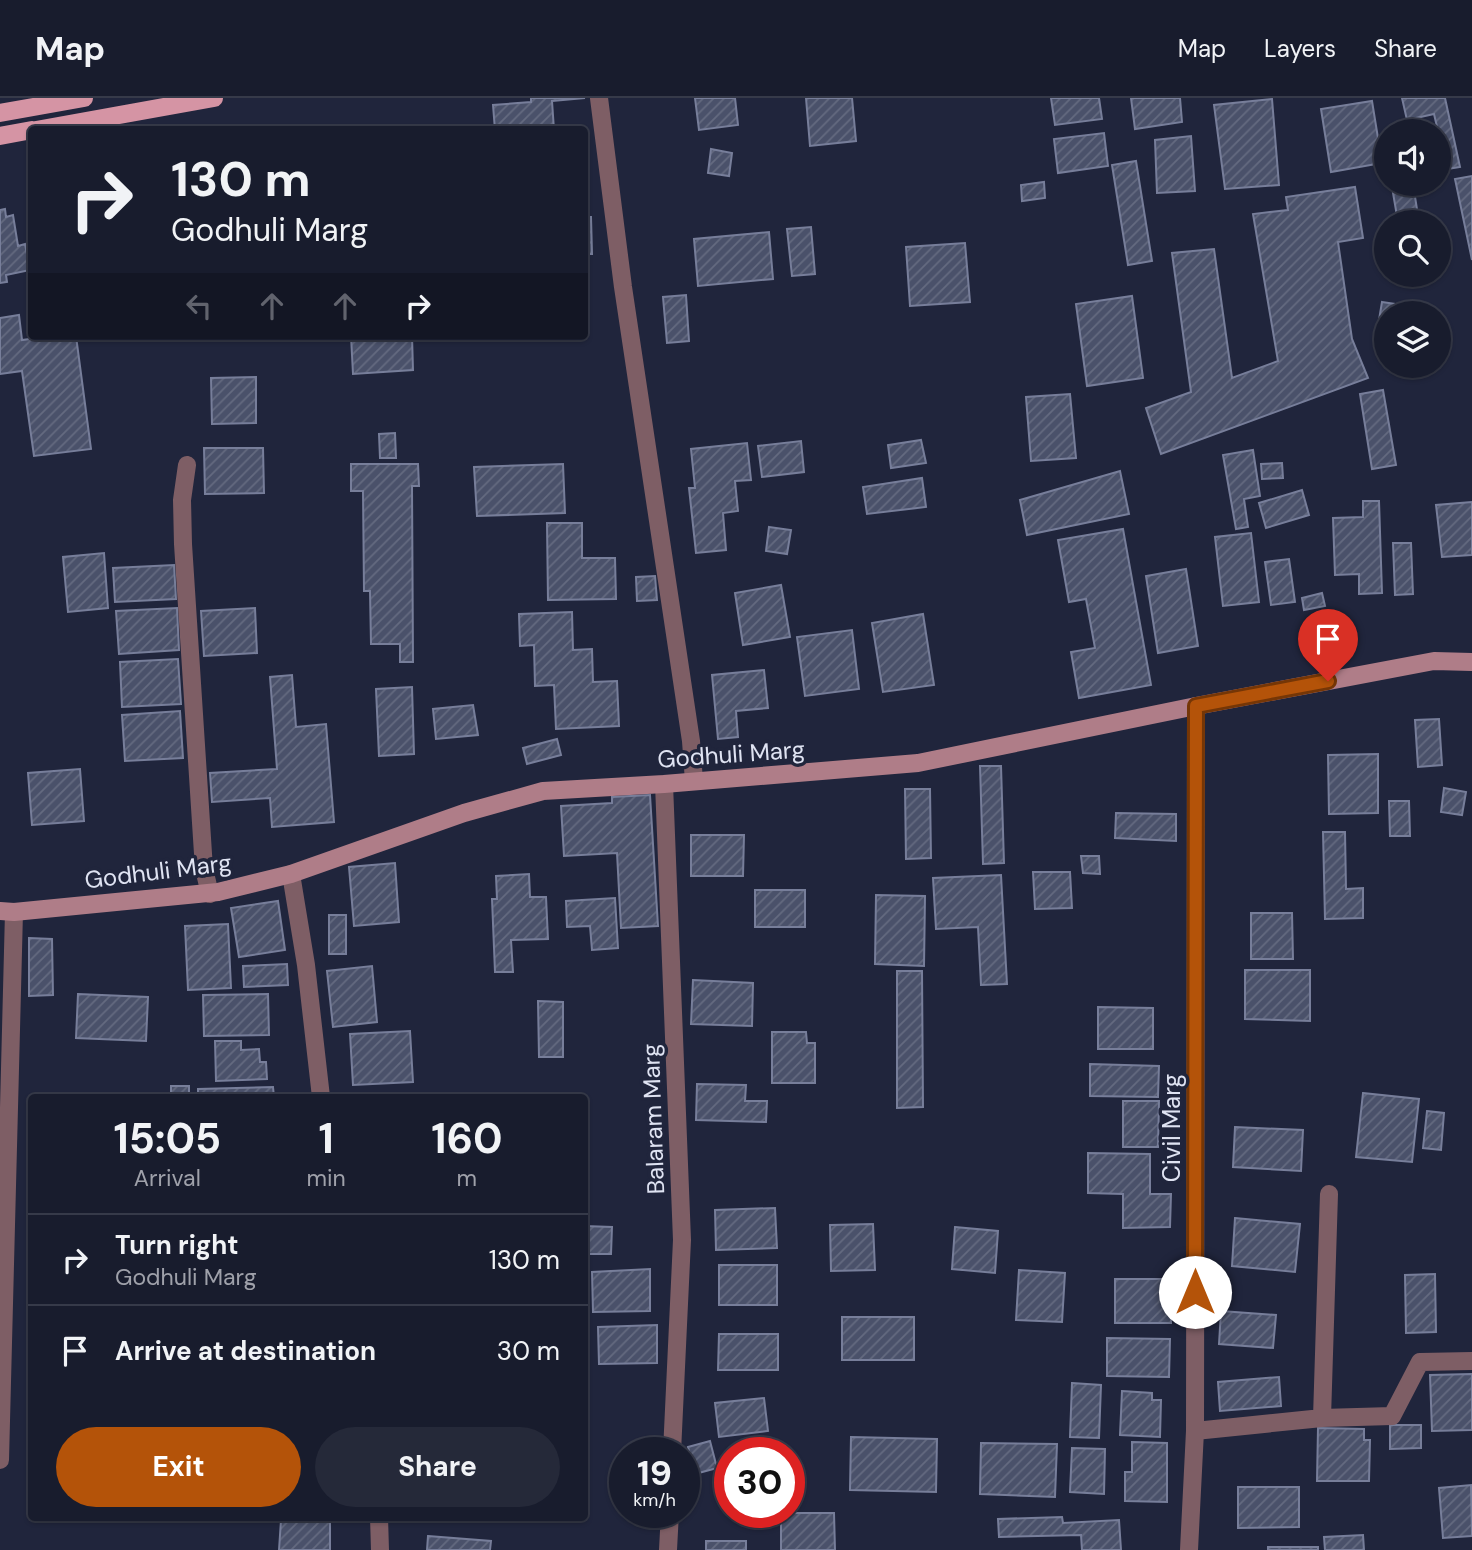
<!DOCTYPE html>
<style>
body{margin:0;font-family:"DM Sans",sans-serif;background:#252939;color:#f1f3f6;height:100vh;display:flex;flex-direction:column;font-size:26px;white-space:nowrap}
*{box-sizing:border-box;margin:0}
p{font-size:23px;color:#9fa1aa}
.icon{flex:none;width:38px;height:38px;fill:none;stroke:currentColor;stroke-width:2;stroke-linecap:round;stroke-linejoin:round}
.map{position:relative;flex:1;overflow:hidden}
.drawer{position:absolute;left:28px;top:996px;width:560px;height:427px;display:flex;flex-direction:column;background:#181c2d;border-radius:7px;box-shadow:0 2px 5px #0004,0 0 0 2px #363a49}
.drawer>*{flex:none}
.guide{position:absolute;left:28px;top:28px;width:560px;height:214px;border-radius:7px;box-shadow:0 2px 5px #0004,0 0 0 2px #363a49;background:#181c2d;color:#f1f3f6;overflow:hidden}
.controls{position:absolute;left:1374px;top:21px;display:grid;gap:14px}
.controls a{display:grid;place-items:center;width:77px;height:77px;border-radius:50%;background:#181c2d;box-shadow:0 2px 5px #0004,0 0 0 2px #363a49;font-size:35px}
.speed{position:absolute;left:609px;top:1339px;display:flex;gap:14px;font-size:35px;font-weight:700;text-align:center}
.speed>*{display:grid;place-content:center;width:91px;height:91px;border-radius:50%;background:#181c2d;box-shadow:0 2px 5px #0004,0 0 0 2px #363a49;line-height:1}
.speed small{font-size:18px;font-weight:400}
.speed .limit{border:10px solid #d22;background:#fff;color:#111}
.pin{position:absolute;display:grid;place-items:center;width:60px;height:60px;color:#fff;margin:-72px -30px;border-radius:50% 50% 50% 0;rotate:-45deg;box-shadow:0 0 7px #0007}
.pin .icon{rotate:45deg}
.me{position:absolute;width:77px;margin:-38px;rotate:0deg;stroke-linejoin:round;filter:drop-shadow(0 0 5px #0008)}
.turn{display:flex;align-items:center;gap:24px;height:147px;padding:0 28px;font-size:32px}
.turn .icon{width:91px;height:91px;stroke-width:2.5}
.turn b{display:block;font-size:49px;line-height:60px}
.lanes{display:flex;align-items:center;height:66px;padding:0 28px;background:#0003;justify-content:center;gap:35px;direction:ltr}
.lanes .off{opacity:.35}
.eta{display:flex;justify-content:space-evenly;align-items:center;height:119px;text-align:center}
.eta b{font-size:42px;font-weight:700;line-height:49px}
.button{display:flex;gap:14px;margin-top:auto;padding:14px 28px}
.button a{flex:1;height:80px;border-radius:42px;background:#b45309;color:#fff;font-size:28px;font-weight:700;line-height:80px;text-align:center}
.button a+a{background:#252939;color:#f1f3f6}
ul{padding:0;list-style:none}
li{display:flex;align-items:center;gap:21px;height:91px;padding:0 28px;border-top:2px solid #363a49}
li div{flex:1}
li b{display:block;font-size:26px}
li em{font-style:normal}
header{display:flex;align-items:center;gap:42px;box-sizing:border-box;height:98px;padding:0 35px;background:#181c2d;border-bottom:2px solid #363a49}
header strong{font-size:33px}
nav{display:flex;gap:38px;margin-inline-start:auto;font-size:24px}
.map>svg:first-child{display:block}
.building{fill:url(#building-hatch);stroke:#777e9a;stroke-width:2}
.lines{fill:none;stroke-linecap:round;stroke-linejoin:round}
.street{stroke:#7e5e65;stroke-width:18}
.secondary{stroke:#af7d88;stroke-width:18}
.primary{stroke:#d594a4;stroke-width:18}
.route-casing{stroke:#753606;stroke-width:18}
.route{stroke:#b45309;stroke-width:12}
.labels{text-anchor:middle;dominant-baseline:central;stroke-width:7;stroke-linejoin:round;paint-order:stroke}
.street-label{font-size:24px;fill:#dfe3f2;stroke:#20253c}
</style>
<header>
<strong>Map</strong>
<nav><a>Map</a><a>Layers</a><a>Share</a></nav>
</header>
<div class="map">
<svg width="1472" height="1452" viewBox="0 0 1472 1452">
<defs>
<pattern id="building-hatch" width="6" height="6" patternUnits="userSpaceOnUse" patternTransform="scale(1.75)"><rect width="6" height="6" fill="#4a516a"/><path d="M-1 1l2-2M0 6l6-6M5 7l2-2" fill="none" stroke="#646a80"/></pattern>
</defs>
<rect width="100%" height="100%" fill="#20253c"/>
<path class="building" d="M531,0h54l-33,3 2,29h-59l-2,-25 38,-3z
M695,0h40l3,27 -39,5z
M806,0h46l4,43 -46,5z
M1051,0h48l3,21 -47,6z
M1131,0h49l2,24 -47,7z
M1402,0h43l15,69 -13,2 -13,-55 -27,6z
M1272,1l7,86 -54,4 -11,-84z
M1372,3l10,62 -51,9 -10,-63z
M1104,35l4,33 -50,7 -4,-34z
M1191,38l4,55 -38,2 -2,-53z
M711,51l21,4 -3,23 -21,-3z
M1136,63l16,100 -24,4 -16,-100z
M1472,78v84l-17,-81z
M1044,84l1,16 -23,3 -1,-16z
M1413,86l6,38h-21l-6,-35z
M1355,89l8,51 -25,4 14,97 16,39 -207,76 -15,-46 45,-16 -19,-139 42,-4 18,129 46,-17 -25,-147 35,-4 -2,-13z
M5,111l1,8 7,-2 5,31 7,-2 5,26 -24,5 1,7 -7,1v-73z
M584,119h7l1,37h-8z
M811,129l4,47 -23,2 -5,-47z
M769,134l4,47 -75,7 -4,-47z
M965,145l5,59 -60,4 -4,-59z
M686,197l3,46 -22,2 -4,-46z
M1132,198l11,82 -56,8 -11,-82z
M1382,204l21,3 -1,8h-16v14l-8,-1z
M19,217l3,25 30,-4h24l15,113 -57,7 -12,-85 -22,3v-56z
M351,238h61l1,34 -60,4z
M256,279v46l-44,1 -1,-46z
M1383,292l13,75 -24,4 -12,-75z
M1070,296l6,64 -45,3 -5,-64z
M395,335l1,25h-16l-1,-24z
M921,342l5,23 -35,5 -3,-23z
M801,343l3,31 -42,5 -4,-31z
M747,345l4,37 -16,1 3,30 -15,2 3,37 -30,3 -7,-65h6l-4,-39z
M204,350h59l1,45 -59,1z
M1253,352l7,46 -16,3 4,28 -12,2 -13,-74z
M1282,365l1,15 -21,1 -1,-15z
M351,366h67l1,22h-7l1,176h-13v-18h-29l-1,-53h-6l-1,-100h-12z
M563,366l2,49 -88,3 -3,-49z
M1120,373l9,43 -102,21 -7,-35z
M922,380l4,29 -59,7 -4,-27z
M1302,392l7,25 -43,13 -7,-25z
M1363,403h16l3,92 -23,1v-20l-24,1 -2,-57 30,-1z
M1472,404v53l-30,2 -6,-52z
M547,425h35v35h33l1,41 -68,1z
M769,429l22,3 -4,24 -21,-3z
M1123,431l28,156 -72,13 -8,-46 24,-4 -9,-49 -17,3 -11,-62z
M1251,435l8,69 -36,4 -8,-69z
M1393,445h18l2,51 -18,1z
M104,455l4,55 -40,4 -5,-55z
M1289,461l6,43 -24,3 -6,-43z
M174,467l2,34 -61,3 -2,-34z
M1186,471l12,77 -40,7 -12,-77z
M655,478l2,24 -20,1 -1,-24z
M781,487l9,52 -47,8 -8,-52z
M1322,495l3,13 -21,4 -2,-12z
M177,510l2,42 -60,4 -3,-43z
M255,510l2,45 -53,3 -3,-45z
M572,514l1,38 19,-1 1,33 24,-1 2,45 -63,3 -2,-44 -19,1 -1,-41 -14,1 -1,-32z
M923,516l11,71 -51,7 -11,-69z
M852,532l7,59 -54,7 -8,-59z
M178,561l3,45 -59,3 -2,-45z
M764,572l4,38 -32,3 2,26 -20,2 -6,-64z
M292,577l4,52 30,-3 8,98 -62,5 -2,-29 -58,4 -2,-29 67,-4 -7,-92z
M412,589l2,67 -35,2 -3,-67z
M473,607l5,30 -42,4 -3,-30z
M180,613l3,47 -58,3 -3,-46z
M1439,621l3,46 -24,2 -3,-47z
M557,641l4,16 -34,9 -4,-16z
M1378,656v59l-49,1 -1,-59z
M980,668h21l3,97 -21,1z
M80,671l4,52 -52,4 -4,-52z
M1444,690l22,4 -4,23 -21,-3z
M905,691h25l1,69 -25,1z
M650,697l8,131 -37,2 -4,-75 -53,3 -3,-50 51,-3v-6z
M1389,703h20l1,35h-20z
M1116,715l60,1v27l-61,-3z
M1323,734h22l1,57 17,-1v30l-38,1z
M691,737h53l-1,41h-52z
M1081,758h18l1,18 -17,-1z
M395,765l4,59 -45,4 -5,-59z
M1033,774h37l2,36 -37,1z
M529,776l1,23h16l2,42 -37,1 2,32h-18l-3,-73h5l-1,-23z
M1001,777l6,109 -26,1 -3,-58 -42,2 -3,-51z
M755,792h50v37h-50z
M876,797l49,1 -1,70 -49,-2z
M615,800l3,50 -26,2 -2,-24 -23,1 -1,-26z
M278,803l7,49 -46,7 -8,-49z
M1251,815h41l1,46h-42z
M329,817h17v39h-17z
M228,826l3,64 -43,2 -3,-64z
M29,840l23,1 1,56 -24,1z
M287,866l1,21 -44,2 -1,-21z
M372,868l5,56 -44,5 -6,-56z
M1245,872h65v51l-65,-2z
M897,873h25l1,136 -26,1z
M693,882l60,3 -1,43 -61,-2z
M78,896l70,3 -2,44 -70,-3z
M268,896l1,41 -65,1 -1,-41z
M538,903l25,1v55h-24z
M1098,909l55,1v41h-55z
M410,933l3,51 -60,3 -3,-51z
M772,934h34l1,11h8v40h-43z
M215,943h26v9l18,-1 1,13h6l1,17 -51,2z
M1090,966l69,2 -1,31 -68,-1z
M697,986l49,1 -1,16h22l-1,21 -70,-2z
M171,988h18v11h-18z
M273,989l1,10h-76v-8z
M1363,995l56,6 -7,63 -56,-5z
M1123,1003h36l-1,46h-35z
M1427,1013l17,2 -3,37 -18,-2z
M1235,1029l68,3 -2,41 -68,-4z
M1088,1055l62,1v40h21l-1,33 -47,1v-34l-35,-1z
M775,1110l2,40 -61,2 -1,-40z
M1235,1120l65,6 -5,48 -63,-6z
M873,1126l2,46 -44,1 -1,-46z
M584,1128l28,1 -1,27h-27z
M955,1129l43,4 -3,42 -43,-4z
M719,1167h58v40h-58z
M650,1171v42l-57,1 -1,-40z
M1019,1172l46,3 -3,49 -46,-2z
M1435,1176l1,58 -30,1 -1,-58z
M1115,1181h56v44h-56z
M1221,1213l55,4 -3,33 -54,-4z
M842,1219h72v43h-72z
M657,1227v38l-58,1 -1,-37z
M719,1236h59v36h-60z
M1107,1240l63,1 -1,38 -62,-1z
M1472,1276v56l-40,1 -2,-56z
M1279,1279l2,29 -61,5 -2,-29z
M1072,1285l29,2 -2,53 -29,-1z
M1122,1293l30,2v7h9l-1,37 -40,-2z
M764,1300l4,33 -49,6 -4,-34z
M1390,1327h31v23l-31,1z
M1318,1330l46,1v11h6l-1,41h-52z
M851,1339l86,2 -1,53 -86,-2z
M710,1343l7,27 -22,6 -7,-27z
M1132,1344l35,1v59l-42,-1v-29h7z
M981,1345l76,1 -2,53 -75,-3z
M1072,1350l33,1 -1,45 -34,-2z
M1471,1387l1,51 -29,2 -4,-50z
M1238,1389h61v40l-61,1z
M781,1415h53l1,37h-54z
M1062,1419l1,6 56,-3 2,30h-39l-1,-15 -82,2 -1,-18z
M281,1422l49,2v28h-51z
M1363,1437l1,15h-39l-1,-13z
M428,1438l63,5 -1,9h-63z
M706,1443h40v9h-40z
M1268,1449h50v3h-50z"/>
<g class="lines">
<path class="street" d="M599,0l24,189 68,454 3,40
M187,367l-5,35 1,44 21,325 6,25
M664,686l18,456 -10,212
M291,776l15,91 15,132
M1322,1320l7,-224
M1195,1333l127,-13 70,-2 28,-54 52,-1
M0,1362l14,-548
M379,1419l1,33
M668,1452l2,-38
M1189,1452l6,-119 1,-725"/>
<path class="secondary" d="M0,813l14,1 204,-20 73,-18 173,-61 79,-22 121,-7 254,-21 278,-57 238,-45 38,1"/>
<path class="primary" d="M0,15l84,-15
M36,32l178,-32
M0,38l32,-6"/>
</g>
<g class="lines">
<defs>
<path id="route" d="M1195,1194l1,-586 132,-25"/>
</defs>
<use href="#route" class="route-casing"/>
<use href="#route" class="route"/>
</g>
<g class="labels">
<g class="street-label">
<text transform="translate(731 656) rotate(-4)">Godhuli Marg</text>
<text transform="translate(158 773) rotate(-7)">Godhuli Marg</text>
<text transform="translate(653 1021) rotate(-92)">Balaram Marg</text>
<text transform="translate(1171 1030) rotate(-90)">Civil Marg</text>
</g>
</g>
</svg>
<div class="controls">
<a><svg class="icon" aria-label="sound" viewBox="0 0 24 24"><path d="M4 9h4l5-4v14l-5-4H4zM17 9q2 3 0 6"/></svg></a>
<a><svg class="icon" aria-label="search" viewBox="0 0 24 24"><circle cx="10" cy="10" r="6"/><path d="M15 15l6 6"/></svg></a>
<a><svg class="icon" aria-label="layers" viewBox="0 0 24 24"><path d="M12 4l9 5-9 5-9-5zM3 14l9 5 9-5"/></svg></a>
</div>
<div class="speed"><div>19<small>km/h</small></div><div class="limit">30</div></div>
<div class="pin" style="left:1328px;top:583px;background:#d93025"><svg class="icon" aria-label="arrive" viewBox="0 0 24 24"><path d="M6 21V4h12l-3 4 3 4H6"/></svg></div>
<svg class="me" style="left:1195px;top:1194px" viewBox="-20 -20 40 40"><circle r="19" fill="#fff"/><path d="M0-13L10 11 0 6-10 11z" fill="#b45309"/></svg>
<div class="guide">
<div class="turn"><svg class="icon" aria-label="right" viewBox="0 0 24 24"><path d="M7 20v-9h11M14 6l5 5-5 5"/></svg><div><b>130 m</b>Godhuli Marg</div></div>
<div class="lanes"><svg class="icon off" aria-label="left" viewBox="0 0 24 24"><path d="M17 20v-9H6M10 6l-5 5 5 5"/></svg><svg class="icon off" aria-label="ahead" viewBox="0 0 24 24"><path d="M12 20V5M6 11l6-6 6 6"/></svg><svg class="icon off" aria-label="ahead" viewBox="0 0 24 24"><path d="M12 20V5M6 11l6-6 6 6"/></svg><svg class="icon" aria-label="right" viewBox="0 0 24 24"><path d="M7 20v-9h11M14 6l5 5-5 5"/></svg></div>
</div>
<section class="drawer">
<div class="eta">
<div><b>15:05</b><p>Arrival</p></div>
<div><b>1</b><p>min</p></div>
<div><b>160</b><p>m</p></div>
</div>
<ul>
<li><svg class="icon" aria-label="right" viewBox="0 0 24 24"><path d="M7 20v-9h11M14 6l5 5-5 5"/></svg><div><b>Turn right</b><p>Godhuli Marg</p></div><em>130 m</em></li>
<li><svg class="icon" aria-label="arrive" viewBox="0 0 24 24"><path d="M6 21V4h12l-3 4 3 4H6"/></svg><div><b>Arrive at destination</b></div><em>30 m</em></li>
</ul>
<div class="button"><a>Exit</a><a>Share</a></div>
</section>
</div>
